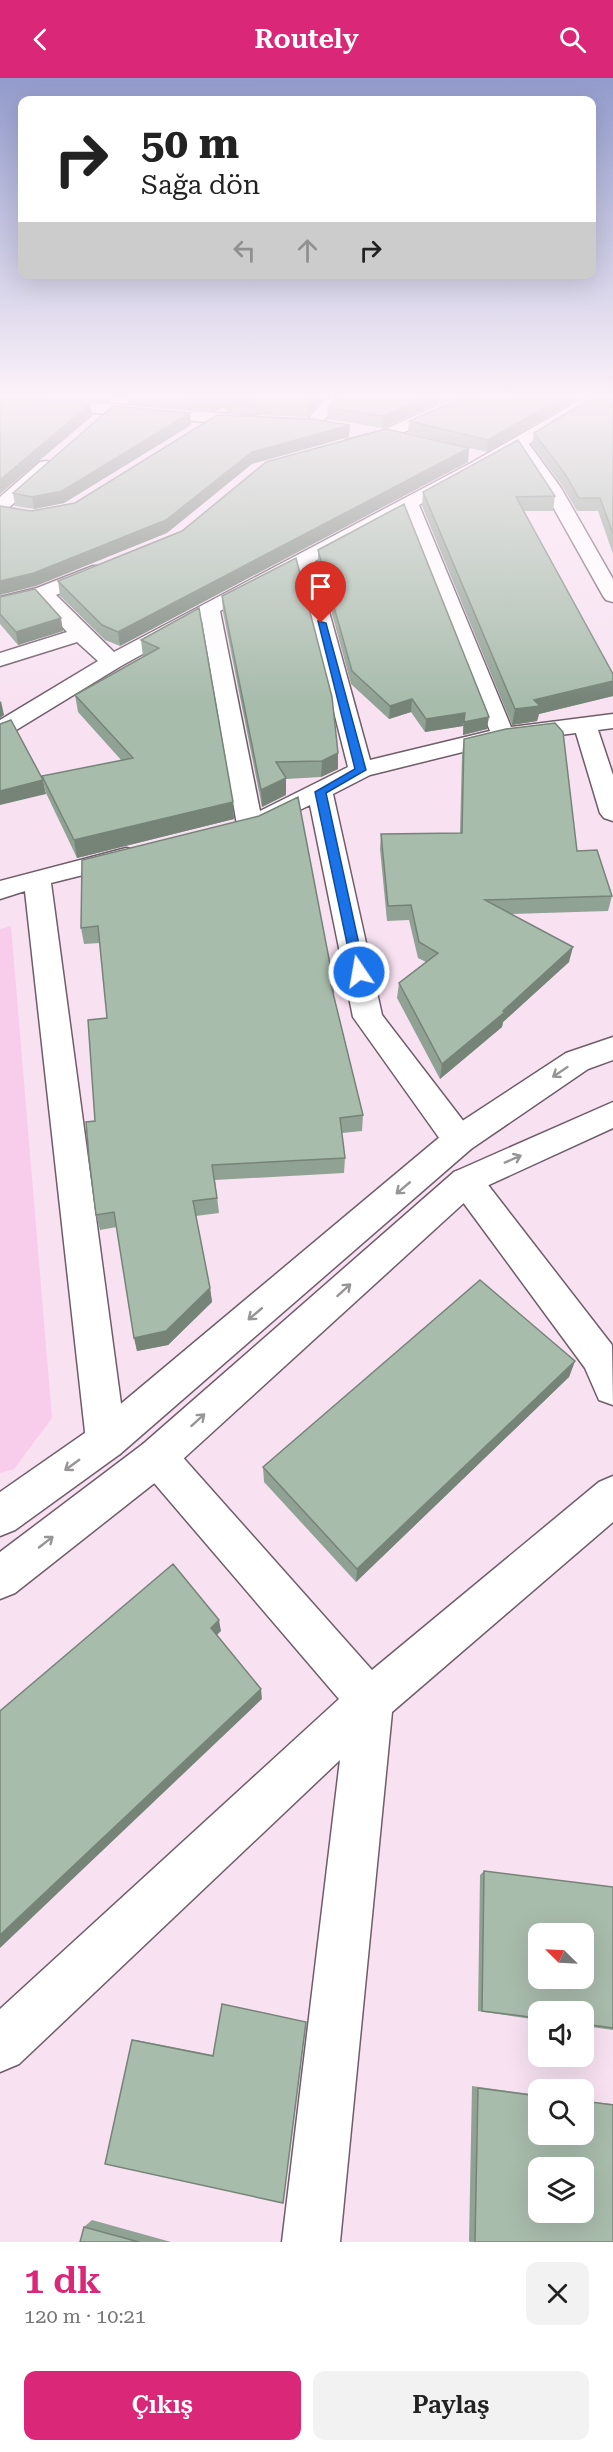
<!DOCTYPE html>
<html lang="tr">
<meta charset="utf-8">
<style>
body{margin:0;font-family:"Roboto Serif",serif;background:#f2f2f2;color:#222;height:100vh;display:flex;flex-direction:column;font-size:22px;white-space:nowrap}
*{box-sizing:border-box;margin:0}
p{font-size:20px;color:#767676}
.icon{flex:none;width:33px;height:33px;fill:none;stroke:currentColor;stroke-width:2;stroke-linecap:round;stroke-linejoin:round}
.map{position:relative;height:2164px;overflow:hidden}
.drawer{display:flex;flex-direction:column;background:#fff;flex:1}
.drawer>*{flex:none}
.guide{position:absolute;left:18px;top:18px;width:578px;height:183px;border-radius:12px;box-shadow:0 6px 24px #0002;background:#fff;color:#222;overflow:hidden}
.needle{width:39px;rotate:294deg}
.tools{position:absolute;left:528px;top:1845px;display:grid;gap:12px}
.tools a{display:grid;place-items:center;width:66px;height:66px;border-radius:12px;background:#fff;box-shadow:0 6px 24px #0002;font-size:30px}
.pin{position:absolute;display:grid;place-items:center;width:51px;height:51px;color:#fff;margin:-62px -26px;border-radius:50% 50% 50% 0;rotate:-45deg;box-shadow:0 0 6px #0007}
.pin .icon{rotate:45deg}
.me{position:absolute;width:66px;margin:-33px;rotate:348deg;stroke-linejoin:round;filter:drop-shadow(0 0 4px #0008)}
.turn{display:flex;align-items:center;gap:21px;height:126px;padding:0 24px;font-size:27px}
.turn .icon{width:78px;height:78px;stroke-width:2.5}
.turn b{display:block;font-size:42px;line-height:51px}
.lanes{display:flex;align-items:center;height:57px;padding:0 24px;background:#0003;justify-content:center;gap:30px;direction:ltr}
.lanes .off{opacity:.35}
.round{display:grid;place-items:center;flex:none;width:63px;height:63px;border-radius:12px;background:#f2f2f2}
.summary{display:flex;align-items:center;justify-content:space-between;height:102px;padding:0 24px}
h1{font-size:36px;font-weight:600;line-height:45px;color:#db2777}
.cta{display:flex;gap:12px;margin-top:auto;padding:12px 24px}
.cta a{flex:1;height:69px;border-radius:12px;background:#db2777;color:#fff;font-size:24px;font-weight:600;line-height:69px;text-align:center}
.cta a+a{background:#f2f2f2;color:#222}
header{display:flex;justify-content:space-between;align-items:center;height:78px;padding:0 24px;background:#db2777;color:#fff;font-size:27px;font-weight:600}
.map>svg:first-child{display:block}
.green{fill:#f7cdeb}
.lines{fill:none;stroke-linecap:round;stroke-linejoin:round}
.minor-casing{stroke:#6f5d6a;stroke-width:3}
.tertiary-casing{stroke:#6f5d6a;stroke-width:3}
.minor{fill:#fff;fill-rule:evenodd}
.tertiary{fill:#fff;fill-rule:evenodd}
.wall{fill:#90a294}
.shaded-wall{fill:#768478}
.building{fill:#a8bcac;stroke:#768478;stroke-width:1.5;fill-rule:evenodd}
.oneway{stroke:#989597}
.route{fill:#1a73e8;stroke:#114b97;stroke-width:1.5}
</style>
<header><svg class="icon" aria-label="back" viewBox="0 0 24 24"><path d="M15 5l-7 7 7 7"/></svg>Routely<svg class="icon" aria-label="search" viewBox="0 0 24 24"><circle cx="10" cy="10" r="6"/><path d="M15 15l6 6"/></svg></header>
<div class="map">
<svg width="613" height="2164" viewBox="0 0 613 2164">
<rect width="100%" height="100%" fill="#f8e2f2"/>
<path class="green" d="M11,848l41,492 -38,51 -14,4v-544z"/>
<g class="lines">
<defs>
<path id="minor" d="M0,320h36l219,18 8,5 -8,5 -255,-21z
M326,320h17l-25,29h-12l-2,-3z
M454,320h22l-2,3 -83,37 -39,11 -8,-5 2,-4 33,-8z
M584,320h20l-75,46 32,44 52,91v23l-7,-2 -3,-4 -60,-107 -26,-38 -98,54 92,222 102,-13v14l-15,2 15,45v46l-9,-3 -4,-5 -24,-80 -73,9 -133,33 -37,19 49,221 89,116 4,9 -4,9 -12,4 -12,-4 -94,-132 -43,-212 -51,25 -9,3 -9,-3 -4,-5 -35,-204 -81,45 -113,69 -8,2v-17l98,-59 -21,-19 -77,24v-13l67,-21 -29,-32 -38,9v-12l37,-9 56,-22h14l3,4 -3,4 -51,21 58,57 357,-189zM404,435l86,218 -120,29 -55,-199zM298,492l50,197 -88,44 -40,-200z
M46,383l6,1 3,4 -3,4 -46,40 -6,1v-14l40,-35z
M126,770l9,2 4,6 -4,6 -84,21 75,558 -6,13 -14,6 -14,-6 -6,-13 -61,-550 -25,8v-18z
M466,1090l12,4 134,173 1,60 -14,-5 -14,-32 -131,-178 -5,-9 5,-9z
M157,1360l14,6 201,226 227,-188 14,-6v46l-221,190 -52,530h-58l58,-482 -321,304 -19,8v-63l339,-310 -196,-229 -6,-13 6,-13z"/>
<path id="tertiary" d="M613,959v23l-25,9 -117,80 -351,305 -105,76 -15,6v-44l92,-64 355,-297 119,-78z
M613,1024v26l-135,62 -307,280 -156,123 -15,6v-47l143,-108 311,-272z"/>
</defs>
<use href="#minor" class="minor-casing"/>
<use href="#tertiary" class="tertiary-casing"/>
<use href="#minor" class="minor"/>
<use href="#tertiary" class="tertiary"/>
</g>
<path class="wall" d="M59,320h53l-6,5z
M128,320h195l-16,19 -76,-3 -8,-6 -12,5 -83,-8z
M448,320l-65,30 -56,-9 1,-11z
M579,320l-92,54 -79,-19 1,-12z
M613,320v156l-15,-43h-21l-14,-24 -31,-42 2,-12z
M191,347l-127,78 -30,6 -19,-3 -2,-13z
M469,370l-1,14 -348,184 -15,-6 -45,-44 -2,-15z
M423,414l132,4 -2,15h-29l89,170v15l-74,18 -2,7 -25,4 -90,-219z
M318,472l169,179 -24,6v-9l-38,6 -14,-20 -22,7 -38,-35 -33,-122z
M222,518l116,173 -17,8 -35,2v16l-24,12 -39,-195z
M0,519l63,34 -45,14 -18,-21z
M199,530l35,211 -157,39 -31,-65 -4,-17 80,-15 -44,-49 -3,-17 68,-38 -2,-17z
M464,661l113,112 35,45 -4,15 -96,3 57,48 -66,60 -1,5 -62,52 -43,-81 2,-15 27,-21 -8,-4 -9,-38 -22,1 -7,-72 1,-15 79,-1 2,-79z
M82,782l252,125v11l29,119 -1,16 -20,2 3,25 -1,15 -129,7 4,33 -23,3 14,72 2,14 -44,43 -31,6 -20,-124 -17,3 -4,-15 -1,-94 12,-103 -7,-75 -16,1 -3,-16z
M575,1283l-6,16 -213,205 -92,-100 -1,-15z
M484,1793l129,16v143l-29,-4v-14h-46v8l-60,-9 2,-136z
M132,1962h4l77,15 70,148z
M472,2008l66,9v39h46v-33l29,3v138h-143l-1,-1z
M92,2142l79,22h-91l4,-15z"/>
<path class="shaded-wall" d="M106,320h6l-6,5z
M217,320h5l1,10 -12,5 -1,-12z
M313,320h10l-16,19v-12z
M423,320h25l-65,30v-12z
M561,320h18l-92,54 1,-12z
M90,326l2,12 -92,78v-14z
M190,335l1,12 -127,78 -30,6 -2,-12z
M350,347l-1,12 -97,27 -85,69 -131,53 -36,9v-14l252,-129z
M469,370l-1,14 -348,184 -2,-14z
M61,540l2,13 -45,14 -2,-13z
M613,603v15l-74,18 -2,7 -25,4 3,-16 19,-9z
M412,621l-1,13 -22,7 1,-13z
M1,623l3,14 -4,3v-16z
M465,635l-2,13 -38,6 1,-13z
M489,639l-2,12 -24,6 1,-13z
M338,675v16l-17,8 1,-16z
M286,700v17l-24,12 -1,-17z
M43,702l3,14 -46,11v-14z
M233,724l1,17 -157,39 -3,-18z
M573,869l-4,15 -66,60 -1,5 -62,52 2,-15 61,-53z
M210,1210l2,14 -44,43 -31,6 -3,-13z
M575,1283l-6,16 -213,205 1,-13z
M219,1542l2,11 -8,8 -2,-11z
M261,1611l1,10 -262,249v-13z"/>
<path class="building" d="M0,320h27l63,6 -90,76z
M179,320h38l-7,3z
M225,320h88l-6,7 -76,-3z
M336,320h87l-40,18 -55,-8z
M461,320h100l-73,42 -79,-19z
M591,320h22v136l-13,-36h-21l-14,-24 -31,-41z
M113,328l77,7 -128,78 -30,6 -19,-4z
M217,337l95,4 38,6 -98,27 -86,68 -132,53 -34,8v-75l31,5 44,-8z
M386,351l83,19 -351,184 -16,-7 -44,-44 124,-50 84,-69z
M518,362l37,56 -39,1 97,177v7l-79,19 6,6 -25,3 -92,-217z
M404,426l85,213 -25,5 1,-9 -39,6 -14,-20 -22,7 -38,-35 -34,-121z
M296,480l36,139 6,56 -16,8 -46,1 10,16 -25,12 -39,-194z
M35,511l26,29 -45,14 -16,-18v-17z
M199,530l34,194 -159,38 -32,-64 91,-18 -58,-63 84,-47 -18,-8z
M11,642l32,60 -43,11v-67z
M555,645l8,9 14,119 20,-1 15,46 -127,4 88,47 -70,64 2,1 -63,52 -43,-81 39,-30 -19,-11 -8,-37 -23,1 -7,-72 81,-1 2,-94 42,-10z
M298,719l36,188h-3l32,130 -23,3 5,40 -133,7 5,33 -24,3 17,87 -44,43 -32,7 -20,-126 -18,3 -7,-57 -3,-36 9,-1 -7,-101 19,-2 -9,-92 -17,2 1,-68 177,-44z
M480,1202l95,81 -218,208 -94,-102z
M173,1486l46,56 -8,8 50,61 -261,246v-224z
M484,1793l129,16v141l-29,-4v-12h-46v6l-56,-7zM538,1856h46v44h-46z
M222,1926l84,18 -23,181 -178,-39 27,-124 81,16z
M478,2010l60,8v38h46v-33l29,4v137h-138zM538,2090h46v44h-46z
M84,2149l55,15h-59z"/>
<defs><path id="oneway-shaft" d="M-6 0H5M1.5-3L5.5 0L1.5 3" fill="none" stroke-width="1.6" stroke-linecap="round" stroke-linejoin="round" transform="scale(1.5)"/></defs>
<g class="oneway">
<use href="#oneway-shaft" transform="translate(560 994) rotate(146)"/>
<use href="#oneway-shaft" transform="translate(513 1081) rotate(-24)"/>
<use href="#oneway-shaft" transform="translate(403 1110) rotate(140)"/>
<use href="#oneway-shaft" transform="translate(344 1212) rotate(-42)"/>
<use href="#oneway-shaft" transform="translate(255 1236) rotate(140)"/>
<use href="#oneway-shaft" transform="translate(198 1342) rotate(-42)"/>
<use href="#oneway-shaft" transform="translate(72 1387) rotate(144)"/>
<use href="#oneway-shaft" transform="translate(46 1464) rotate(-38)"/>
</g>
<linearGradient id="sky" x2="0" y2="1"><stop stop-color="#929bcc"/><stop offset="0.51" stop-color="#fcf2f9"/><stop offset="1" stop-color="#fcf2f9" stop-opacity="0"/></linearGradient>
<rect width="613" height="623" fill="url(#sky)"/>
<path class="route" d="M318,543l8,2 40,147 -40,23 39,179 -6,4 -6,-4 -38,-180 40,-23z"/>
</svg>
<div class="tools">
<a><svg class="needle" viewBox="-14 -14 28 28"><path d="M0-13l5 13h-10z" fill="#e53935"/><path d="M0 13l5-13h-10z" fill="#767676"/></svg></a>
<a><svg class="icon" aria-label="sound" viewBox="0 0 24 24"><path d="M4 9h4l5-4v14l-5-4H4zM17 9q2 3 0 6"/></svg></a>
<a><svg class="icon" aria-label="search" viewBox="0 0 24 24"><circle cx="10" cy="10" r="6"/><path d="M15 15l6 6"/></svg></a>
<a><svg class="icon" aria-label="layers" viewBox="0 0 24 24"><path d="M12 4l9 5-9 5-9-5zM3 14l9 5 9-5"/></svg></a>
</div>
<div class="pin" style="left:321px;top:545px;background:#d93025"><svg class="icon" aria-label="arrive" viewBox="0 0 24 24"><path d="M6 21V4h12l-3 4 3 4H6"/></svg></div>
<svg class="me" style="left:359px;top:894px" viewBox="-20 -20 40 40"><circle r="17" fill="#1a73e8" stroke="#fff" stroke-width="3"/><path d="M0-11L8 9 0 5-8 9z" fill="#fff"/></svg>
<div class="guide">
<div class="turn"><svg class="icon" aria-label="right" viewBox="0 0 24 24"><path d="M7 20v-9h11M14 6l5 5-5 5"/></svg><div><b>50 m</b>Sağa dön</div></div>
<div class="lanes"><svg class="icon off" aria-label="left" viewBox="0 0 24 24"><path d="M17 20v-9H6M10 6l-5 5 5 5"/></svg><svg class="icon off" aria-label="ahead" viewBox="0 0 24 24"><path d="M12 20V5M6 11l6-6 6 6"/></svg><svg class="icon" aria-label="right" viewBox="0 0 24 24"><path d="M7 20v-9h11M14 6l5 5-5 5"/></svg></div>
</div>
</div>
<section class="drawer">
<div class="summary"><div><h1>1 dk</h1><p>120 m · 10:21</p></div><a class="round"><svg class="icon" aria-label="close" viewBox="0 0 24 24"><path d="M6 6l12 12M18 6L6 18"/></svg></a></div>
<div class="cta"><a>Çıkış</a><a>Paylaş</a></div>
</section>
